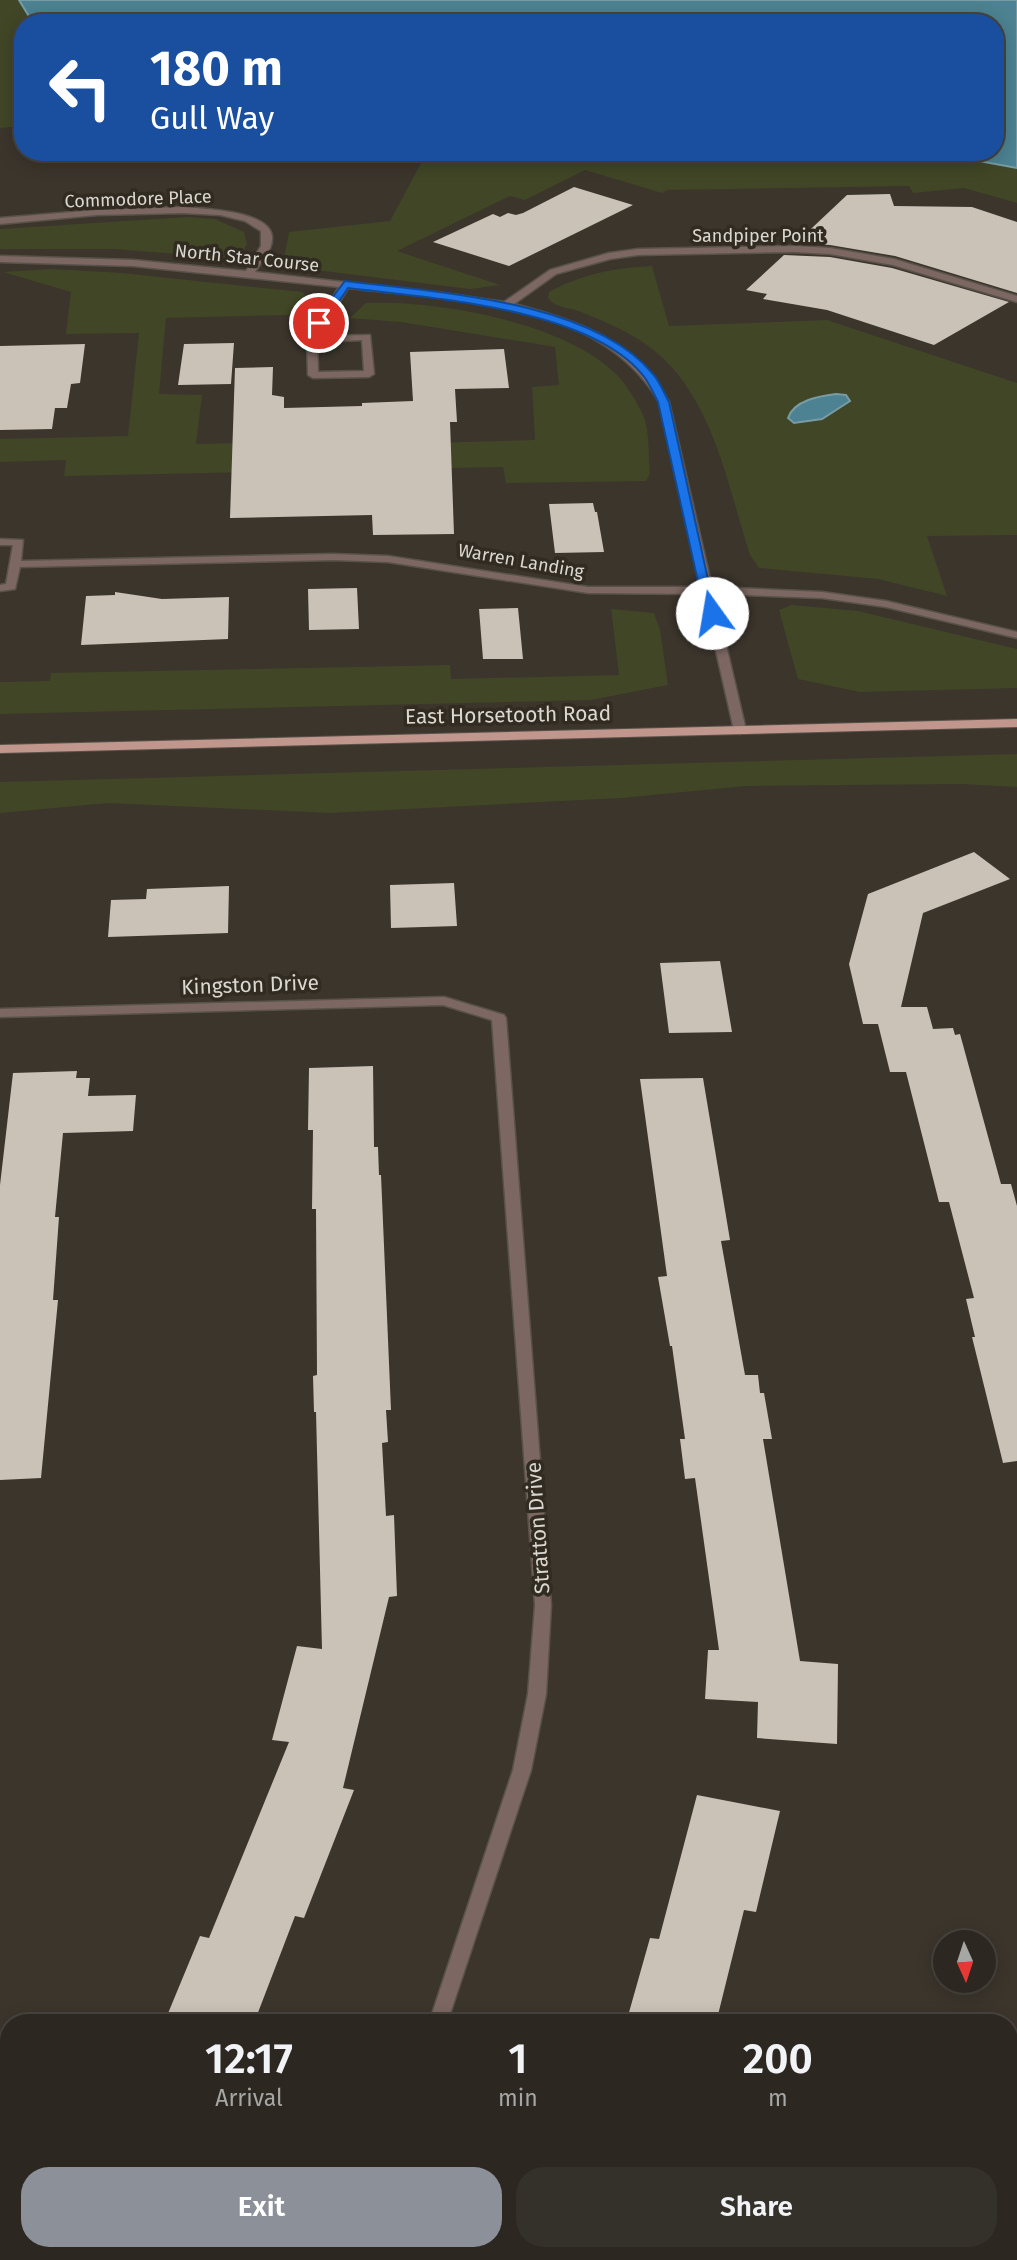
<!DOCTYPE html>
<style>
body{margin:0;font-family:"Fira Sans",sans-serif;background:#34302a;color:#f1f3f6;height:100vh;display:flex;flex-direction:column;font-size:26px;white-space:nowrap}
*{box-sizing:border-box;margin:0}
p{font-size:23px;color:#a6a6a5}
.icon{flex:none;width:38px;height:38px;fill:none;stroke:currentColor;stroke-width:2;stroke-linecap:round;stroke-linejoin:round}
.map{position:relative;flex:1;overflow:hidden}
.panel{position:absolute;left:0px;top:2014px;width:1018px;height:247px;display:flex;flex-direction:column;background:#2c2821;border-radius:28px 28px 0 0;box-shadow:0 4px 18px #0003,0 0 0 2px #48443f}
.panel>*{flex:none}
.top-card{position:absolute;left:14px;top:14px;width:990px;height:147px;border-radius:28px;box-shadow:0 4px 18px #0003,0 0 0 2px #48443f;background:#1a4fa0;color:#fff;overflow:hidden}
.needle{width:46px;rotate:177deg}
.fabs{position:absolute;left:933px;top:1930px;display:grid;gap:14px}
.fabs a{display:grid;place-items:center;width:63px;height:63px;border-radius:50%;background:#2c2821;box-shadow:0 4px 18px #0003,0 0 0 2px #48443f;font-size:35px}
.pin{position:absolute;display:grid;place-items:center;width:60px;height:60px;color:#fff;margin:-30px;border:4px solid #fff;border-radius:50%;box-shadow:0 2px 7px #0007}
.me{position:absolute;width:77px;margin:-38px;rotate:347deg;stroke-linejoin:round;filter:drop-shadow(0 0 5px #0008)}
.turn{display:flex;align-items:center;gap:24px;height:147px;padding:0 21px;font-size:32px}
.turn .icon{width:91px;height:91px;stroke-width:2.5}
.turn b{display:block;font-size:49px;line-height:60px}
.eta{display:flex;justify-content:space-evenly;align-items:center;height:119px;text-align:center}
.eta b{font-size:42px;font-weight:600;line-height:49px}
.cta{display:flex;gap:14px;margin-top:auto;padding:14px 21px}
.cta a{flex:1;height:80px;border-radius:28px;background:#8c9099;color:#fff;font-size:28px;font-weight:600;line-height:80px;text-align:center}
.cta a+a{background:#34302a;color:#f1f3f6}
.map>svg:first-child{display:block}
.green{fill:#414626}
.water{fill:#4c8291;stroke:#779ca4;stroke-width:2}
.building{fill:#cac2b7}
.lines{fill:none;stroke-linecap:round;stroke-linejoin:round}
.street-casing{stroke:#58524a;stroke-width:3}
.primary-casing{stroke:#58524a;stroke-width:2}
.street{fill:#7c6762;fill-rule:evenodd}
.primary{fill:#c0968d;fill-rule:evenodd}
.route{fill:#1a73e8;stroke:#114b97;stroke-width:2}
.labels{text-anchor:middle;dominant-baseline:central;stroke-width:7;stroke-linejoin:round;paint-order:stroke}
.far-street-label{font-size:18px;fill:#dad7d1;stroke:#312b22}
.street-label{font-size:21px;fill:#dad7d1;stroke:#312b22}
</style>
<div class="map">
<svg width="1017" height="2260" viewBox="0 0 1017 2260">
<rect width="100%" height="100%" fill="#3b352c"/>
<path class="green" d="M0,0h19l14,23h-10v103l-23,2z
M427,152h503l87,16v35l-53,-15 -51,5 -4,-7 -242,4 -5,3 -77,-23 -60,30 -15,-4 -113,55 103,34 -30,4 -162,-20 -24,-11 5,-26 101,-11z
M188,217l27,2 29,13 3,12 -6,11 -15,3 -112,-9h-114v-20z
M652,266l17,60 158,-6 190,63v152l-90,1 20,60 -69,-17 -119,-11 -9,-13c-24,-74 -38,-166 -106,-212 -19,-13 -41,-22 -63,-31 -12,-5 -24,-3 -33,-14l1,-6c33,-18 65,-24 103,-26z
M52,269l70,4 180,19 5,5 -18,18 -123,3 -7,76 43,1 -6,49 156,-4 2,5 181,-5 -3,-53 27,-2 -4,-38 -154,-25 -51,-4 16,-15c71,-3 199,19 251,72 10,10 20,27 26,40 7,16 5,41 7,58l-4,8 -140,2 -3,-16 -439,9 2,-16 -66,2v-23l128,-3 11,-103 -73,1 5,-42 -68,-20z
M792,605l66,6 159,38v39l-157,4 -62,-13 -19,-69z
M611,609l43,4 6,17 8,55 -77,15 -591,14v-32l50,-1 1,-8 399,-8 1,14 168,-4z
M1017,754v33l-55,-3 -216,2 -125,12 -291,15 -222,-10 -108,10v-31z"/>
<path class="water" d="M19,0h998v168l-87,-16h66v-129h-963z
M836,394l10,1 4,6 -28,18 -28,4 -6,-5c6,-18 32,-22 48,-24z"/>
<path class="building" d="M574,187l59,18 -124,61 -76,-24 60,-28 7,3 8,-4 8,2 7,-2z
M890,194l4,12 78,1 45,15v71l-122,-37 -65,-11 -34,-2 51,-48z
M784,255l46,2 62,11 117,34 -75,43 -107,-35 -64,-11 4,-5 -21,-4z
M234,343l-3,41 -53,1 6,-41z
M85,344l-5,39 -9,1 -4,24h-12l-3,21 -52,1v-84z
M504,349l5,39 -54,1 2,33h-7l4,112 -81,1 -1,-20 -142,3 5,-150 38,-1 -1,28 12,2v11l78,-2v-3l51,-2 -3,-49z
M593,503l2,9h2l7,40 -49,1 -6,-49z
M357,588l2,41 -50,1 -1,-41z
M115,592l47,7 67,-2 -1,42 -147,6 5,-49 29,-1z
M518,608l5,51h-40l-4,-50z
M974,852l36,27 -87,34 -22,94h26l6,22 20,-1 2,7 5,-1 41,150h10l6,22v255l-14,2 -31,-126h3l-9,-38 8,-1 -25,-96h-10l-33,-130h-16l-12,-48h-15l-14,-60 19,-70z
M454,883l3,43 -66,2 -1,-43z
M229,886l-1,47 -120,4 3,-37 35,-1 1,-10z
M720,961l12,71 -63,1 -9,-70z
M373,1066l1,81h4l1,28h2l10,235h-5l2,32 -6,1 4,73 8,-1 3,81 -8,1 -46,191 11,2 -50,128 -9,-2 -41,107h-90l36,-87 9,2 80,-196 -17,-2 25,-94 25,3 -6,-237h-2l-1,-36 4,-1 -1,-166h-4l1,-79h-5l1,-62z
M77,1071l-1,7h14l-2,18 48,-1 -3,36 -70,2 -8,84h4l-6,83h5l-17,178 -41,2v-295l13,-112z
M703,1078l27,162 -9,1 24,134h13l2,18h4l8,46h-9l37,222 38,3 -1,80 -80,-6 1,-36 -53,-3 3,-49h11l-24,-172 -10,1 -5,-40h5l-13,-93h-2l-12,-69 9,-1 -27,-197z
M697,1795l83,16 -24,101 -12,-2 -28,113h-90l24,-85 9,1z"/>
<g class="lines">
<defs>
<path id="street" d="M182,207c20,2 88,3 90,30 1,13 -11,25 -17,35l194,22 55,8 46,-32 59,-17 29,-4 156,-3 36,2 64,11 123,37v6l-124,-37 -63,-11 -36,-2 -156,3 -28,4 -54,15 -42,30c66,17 119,36 155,98l43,185 110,5 64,9 131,31v6l-131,-31 -64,-9 -108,-4 32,136 -6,4 -6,-4 -31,-136 -115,-1 -200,-31 -54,-2 -314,7 -5,22 -15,2v-6l6,-1 7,-39h-13v-6l23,1 -2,21 313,-7 54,2 200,31h113l-42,-185c-59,-103 -207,-102 -311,-114l-29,48 51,-1 4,39 -5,3 -56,1 -5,-3 -1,-36 32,-52 -206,-21 -133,-4v-6l133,4 113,11 15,-25v-15l-16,-10 -25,-6 -38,-2 -85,2 -97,9v-6l97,-8zM362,340l2,31 -46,1 -1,-30z
M444,997l60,18 2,3 45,587 -5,89 -15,76 -84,253h-18l84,-253 15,-76 7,-89 -43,-585 -49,-15 -443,12v-8z
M308,2252h21l-4,8h-21z"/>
<path id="primary" d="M1017,719v8l-1017,26v-8z"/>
</defs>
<use href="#street" class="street-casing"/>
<use href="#primary" class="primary-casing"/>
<use href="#street" class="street"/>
<use href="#primary" class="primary"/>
</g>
<path class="route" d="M345,281c89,11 247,19 308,93 7,8 11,19 16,28l47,214 -11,-3 -47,-211c-4,-8 -8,-17 -13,-24 -52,-70 -216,-80 -297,-90l-25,37h-8v-5z"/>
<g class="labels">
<g class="far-street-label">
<text transform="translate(138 199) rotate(-2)">Commodore Place</text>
<text x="758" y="236">Sandpiper Point</text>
<text transform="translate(247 258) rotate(6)">North Star Course</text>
<text transform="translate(521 561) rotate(10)">Warren Landing</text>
</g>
<g class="street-label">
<text transform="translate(508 715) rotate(-1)">East Horsetooth Road</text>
<text transform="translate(250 985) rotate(-2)">Kingston Drive</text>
<text transform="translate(538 1528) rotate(-94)">Stratton Drive</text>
</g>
</g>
</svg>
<div class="fabs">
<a><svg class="needle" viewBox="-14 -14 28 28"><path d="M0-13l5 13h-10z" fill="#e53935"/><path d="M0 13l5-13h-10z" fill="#a6a6a5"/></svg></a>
</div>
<div class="pin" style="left:319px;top:323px;background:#d93025"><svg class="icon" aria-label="arrive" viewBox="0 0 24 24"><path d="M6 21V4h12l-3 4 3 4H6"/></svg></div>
<svg class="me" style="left:712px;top:613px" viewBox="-20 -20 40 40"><circle r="19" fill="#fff"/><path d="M0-13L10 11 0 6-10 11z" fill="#1a73e8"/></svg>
<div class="top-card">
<div class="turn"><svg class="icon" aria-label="left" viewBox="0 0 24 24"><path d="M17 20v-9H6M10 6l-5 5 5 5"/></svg><div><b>180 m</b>Gull Way</div></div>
</div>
<section class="panel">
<div class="eta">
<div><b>12:17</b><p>Arrival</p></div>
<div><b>1</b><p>min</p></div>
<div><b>200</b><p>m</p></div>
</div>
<div class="cta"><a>Exit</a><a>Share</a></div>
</section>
</div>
